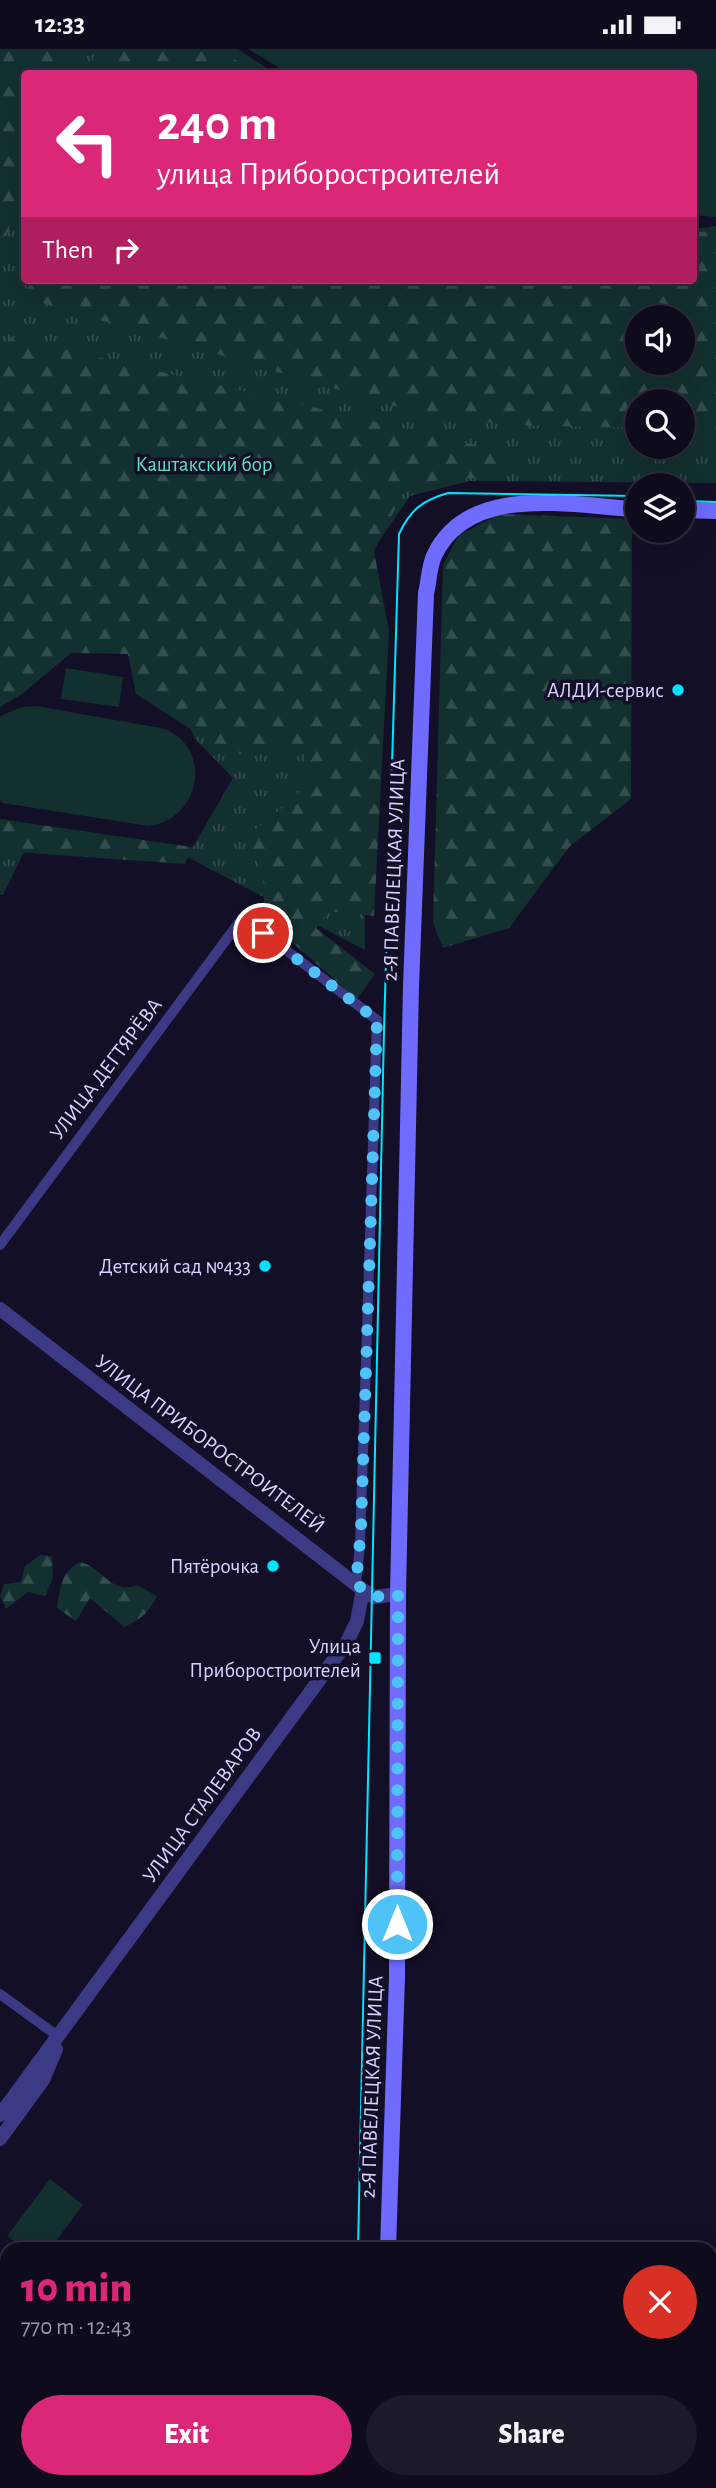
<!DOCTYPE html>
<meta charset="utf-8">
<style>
body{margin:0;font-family:"Alegreya Sans",sans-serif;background:#1c1929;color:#f1f3f6;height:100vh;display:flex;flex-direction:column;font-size:26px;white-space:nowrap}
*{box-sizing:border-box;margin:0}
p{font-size:23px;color:#9b9ba3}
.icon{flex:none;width:38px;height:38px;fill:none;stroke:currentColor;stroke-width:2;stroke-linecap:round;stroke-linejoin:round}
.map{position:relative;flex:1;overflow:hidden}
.drawer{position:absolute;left:0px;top:2193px;width:718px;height:247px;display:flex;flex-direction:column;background:#0e0b1c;border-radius:21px 21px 0 0;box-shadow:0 7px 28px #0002,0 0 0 2px #2e2b3b}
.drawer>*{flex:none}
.guide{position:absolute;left:21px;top:21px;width:676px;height:214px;border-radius:7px;box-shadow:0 7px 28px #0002,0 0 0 2px #2e2b3b;background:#db2777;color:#fff;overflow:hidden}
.tools{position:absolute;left:625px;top:256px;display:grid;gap:14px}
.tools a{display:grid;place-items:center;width:70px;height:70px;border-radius:50%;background:#0e0b1c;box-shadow:0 7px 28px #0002,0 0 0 2px #2e2b3b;font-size:35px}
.pin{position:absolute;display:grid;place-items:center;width:60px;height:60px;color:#fff;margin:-30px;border:4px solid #fff;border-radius:50%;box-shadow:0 2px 7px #0007}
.me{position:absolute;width:77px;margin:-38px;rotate:0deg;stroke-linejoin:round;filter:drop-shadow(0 0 5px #0008)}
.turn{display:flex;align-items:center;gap:24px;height:147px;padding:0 21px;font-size:32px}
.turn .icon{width:91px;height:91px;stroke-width:2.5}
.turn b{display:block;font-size:49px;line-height:60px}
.then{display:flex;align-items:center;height:66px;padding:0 21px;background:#0003;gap:14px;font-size:26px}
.round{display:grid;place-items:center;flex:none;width:74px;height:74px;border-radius:37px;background:#1c1929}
.summary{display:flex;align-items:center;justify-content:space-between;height:119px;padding:0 21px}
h1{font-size:42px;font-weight:800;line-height:52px;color:#db2777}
.action{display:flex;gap:14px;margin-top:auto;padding:14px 21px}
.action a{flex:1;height:80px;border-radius:42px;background:#db2777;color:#fff;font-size:28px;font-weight:800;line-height:80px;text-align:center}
.action a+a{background:#1c1929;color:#f1f3f6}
.status{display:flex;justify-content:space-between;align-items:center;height:49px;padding:0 35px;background:#0e0b1c;direction:ltr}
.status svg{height:19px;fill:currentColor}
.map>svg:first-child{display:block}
.grass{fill:url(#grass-tufts);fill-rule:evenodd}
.forest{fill:url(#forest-firs);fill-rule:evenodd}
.garden{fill:#12302f}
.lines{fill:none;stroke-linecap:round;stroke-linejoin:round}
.minor{stroke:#3d3a85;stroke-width:10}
.tertiary{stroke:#3d3a85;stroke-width:14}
.secondary{stroke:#6f6bff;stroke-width:16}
.tram{stroke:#00e5ff;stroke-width:2}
.route{stroke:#4fc3f7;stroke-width:12;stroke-dasharray:0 21.6}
.poi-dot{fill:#00e5ff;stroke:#130f26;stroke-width:2.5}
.labels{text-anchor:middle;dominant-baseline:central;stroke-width:7;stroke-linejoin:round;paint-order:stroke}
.park-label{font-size:21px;fill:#5fe0c0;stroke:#130f26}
.poi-label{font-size:21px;fill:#d9d4ff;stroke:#130f26;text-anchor:end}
.street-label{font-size:21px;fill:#d9d4ff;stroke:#130f26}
</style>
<div class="status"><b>12:33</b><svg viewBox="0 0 49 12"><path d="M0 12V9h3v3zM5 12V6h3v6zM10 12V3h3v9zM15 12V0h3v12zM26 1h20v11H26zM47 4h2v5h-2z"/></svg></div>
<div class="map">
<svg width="716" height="2439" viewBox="0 0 716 2439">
<defs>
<pattern id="grass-tufts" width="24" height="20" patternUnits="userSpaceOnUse" patternTransform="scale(1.75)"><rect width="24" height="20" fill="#12302f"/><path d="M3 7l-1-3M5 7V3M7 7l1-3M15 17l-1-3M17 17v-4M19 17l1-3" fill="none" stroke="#344d4e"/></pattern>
<pattern id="forest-firs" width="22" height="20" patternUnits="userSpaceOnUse" patternTransform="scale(1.75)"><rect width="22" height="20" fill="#12302f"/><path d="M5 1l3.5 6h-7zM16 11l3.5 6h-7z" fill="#344d4e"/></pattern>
</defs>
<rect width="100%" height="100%" fill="#130f26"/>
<path class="grass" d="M0,0h238l36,24h-250v207h669v-51l23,-3v257l-246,-2 -60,15 -48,70 3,384 -178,-93 46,-79 -39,-40 -34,-95 -136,-24 -24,78zM637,268h45v45h-45zM637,352h45v45h-45z
M0,773l32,14 -29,59h-3z"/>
<path class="forest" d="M0,0h62l-7,24h-31v106l-24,78z
M96,0h125l33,24h-165z
M716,181v202l-33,-2 -1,-29h-45v27l-132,-3 -111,-19 -369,-108 5,-18h663v-47zM637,268h45v45h-45z
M11,288l491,114 -2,25 -67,5 -29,10 -30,60 15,80 -15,285 -46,-5 -12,17 59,46 -18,25 -93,-81 -1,-48 -17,-33 35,-28 30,-29 -9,-34 -71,9 -95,-61 -8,-40 -57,-1 -49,41 -22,13v-339z
M500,465l132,5 -1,280 -61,47 -61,82 -66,20 -10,-25 10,-358 16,-30z
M0,770l192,28 -7,17 -185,-13z
M40,1506l12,1 1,22 -8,18 -17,-4 -22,17 -6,-13 4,-12 17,-2 4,-16z
M80,1513c23,5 30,33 57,23l20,11c-8,17 -17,24 -33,31l-34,-29 -14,23 -19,-13c3,-19 4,-37 23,-46z
M7,2296v68h-7v-58z
M185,2433v-1l106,1 -5,6h-106z"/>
<path class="garden" d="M248,0h468v168l-23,-2v-142h-405z
M66,619l57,9 -4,30 -58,-8z
M36,657l125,22c54,16 40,93 -13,98l-145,-23 -3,-3v-84l22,-9z
M50,2130l33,26 -33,44h-26l-17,-13z"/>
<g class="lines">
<path class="minor" d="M0,1196l243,-328 134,103 -17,525 -4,39
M0,1945l59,43"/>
<path class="tertiary" d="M0,1260l363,281 11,7 24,-3
M0,2066l347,-473 10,-21 6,-31
M0,2090l43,-59 13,-31"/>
<path class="secondary" d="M682,461l34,1
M388,2200l9,-272 1,-383 13,-608 15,-393c3,-11 3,-26 8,-37 34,-74 138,-50 203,-47
M380,2439v-7"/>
<path class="tram" d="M682,452l34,1
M358,2200l26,-1220 15,-495c11,-24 24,-34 49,-41l189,3
M352,2439v-7"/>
</g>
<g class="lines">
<path class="route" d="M263,884l114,87 -16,509 -5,55 18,13 24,-3 -1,330"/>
</g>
<g class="poi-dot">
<circle cx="678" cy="641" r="7"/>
<circle cx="265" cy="1217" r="7"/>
<circle cx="273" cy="1517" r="7"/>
<rect x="368" y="1602" width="14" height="14" rx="3.5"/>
</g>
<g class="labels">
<g class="park-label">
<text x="204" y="415">Каштакский бор</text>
</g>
<g class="poi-label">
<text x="664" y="641">АЛДИ-сервис</text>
<text x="251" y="1217">Детский сад №433</text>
<text x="259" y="1517">Пятёрочка</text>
<text x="361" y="1597">Улица<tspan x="361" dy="24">Приборостроителей</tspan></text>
</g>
<g class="street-label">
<text transform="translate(394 821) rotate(-88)">2-Я ПАВЕЛЕЦКАЯ УЛИЦА</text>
<text transform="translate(106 1020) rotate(-53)">УЛИЦА ДЕГТЯРЁВА</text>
<text transform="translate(210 1395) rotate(37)">УЛИЦА ПРИБОРОСТРОИТЕЛЕЙ</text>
<text transform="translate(202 1756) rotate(-54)">УЛИЦА СТАЛЕВАРОВ</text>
<text transform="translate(372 2038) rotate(-88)">2-Я ПАВЕЛЕЦКАЯ УЛИЦА</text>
</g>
</g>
</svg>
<div class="tools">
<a><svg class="icon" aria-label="sound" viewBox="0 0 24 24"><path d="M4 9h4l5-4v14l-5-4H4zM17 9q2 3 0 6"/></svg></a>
<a><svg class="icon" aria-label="search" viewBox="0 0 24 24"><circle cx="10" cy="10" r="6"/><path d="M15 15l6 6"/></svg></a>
<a><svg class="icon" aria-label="layers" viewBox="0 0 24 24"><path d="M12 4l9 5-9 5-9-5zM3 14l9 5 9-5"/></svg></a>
</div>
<div class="pin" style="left:263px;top:884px;background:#d93025"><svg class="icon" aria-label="arrive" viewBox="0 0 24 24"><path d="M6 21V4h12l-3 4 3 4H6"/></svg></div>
<svg class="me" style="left:397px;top:1875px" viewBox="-20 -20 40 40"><circle r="17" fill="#4fc3f7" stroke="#fff" stroke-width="3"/><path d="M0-11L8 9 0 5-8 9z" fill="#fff"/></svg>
<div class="guide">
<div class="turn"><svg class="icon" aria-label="left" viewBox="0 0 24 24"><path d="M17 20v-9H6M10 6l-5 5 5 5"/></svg><div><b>240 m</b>улица Приборостроителей</div></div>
<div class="then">Then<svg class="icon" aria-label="right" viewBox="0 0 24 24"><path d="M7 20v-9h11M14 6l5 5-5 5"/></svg></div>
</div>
<section class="drawer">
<div class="summary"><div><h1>10 min</h1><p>770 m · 12:43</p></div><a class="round" style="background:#d93025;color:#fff"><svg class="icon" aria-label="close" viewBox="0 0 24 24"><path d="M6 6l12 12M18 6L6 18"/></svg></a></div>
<div class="action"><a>Exit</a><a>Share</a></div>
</section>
</div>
